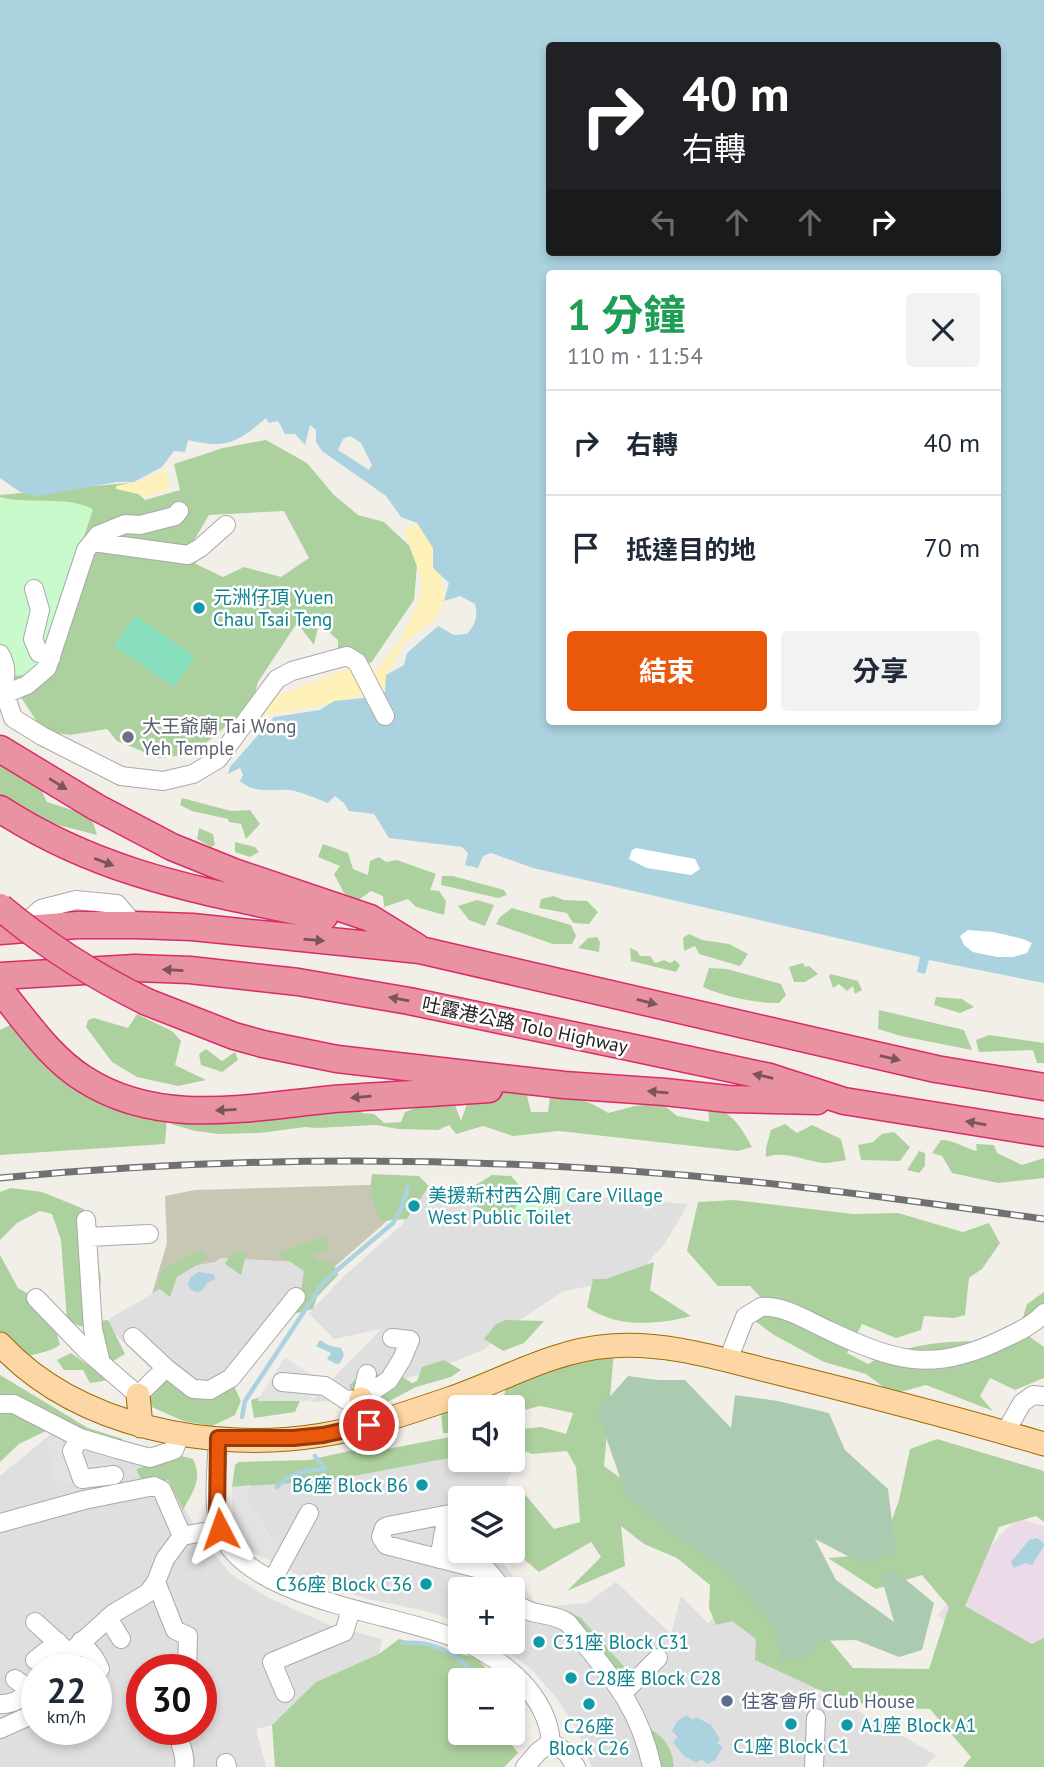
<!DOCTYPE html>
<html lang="zh-TW">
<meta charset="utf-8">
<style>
body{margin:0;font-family:"PT Sans","Noto Sans TC",sans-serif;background:#f2f2f3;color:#1f2937;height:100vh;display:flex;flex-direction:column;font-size:26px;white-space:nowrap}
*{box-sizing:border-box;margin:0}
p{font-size:23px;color:#747a83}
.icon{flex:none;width:38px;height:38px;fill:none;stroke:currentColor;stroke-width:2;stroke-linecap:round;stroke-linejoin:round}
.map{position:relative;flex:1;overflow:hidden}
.drawer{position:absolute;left:546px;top:270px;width:455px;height:455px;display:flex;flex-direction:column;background:#fff;border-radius:7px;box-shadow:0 4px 10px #0003}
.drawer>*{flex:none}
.banner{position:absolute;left:546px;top:42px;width:455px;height:214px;border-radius:7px;box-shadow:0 4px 10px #0003;background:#202124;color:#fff;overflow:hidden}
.fabs{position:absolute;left:448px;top:1395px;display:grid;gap:14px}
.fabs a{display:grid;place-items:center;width:77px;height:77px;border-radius:7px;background:#fff;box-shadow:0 4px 10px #0003;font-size:35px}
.speed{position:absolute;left:21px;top:1654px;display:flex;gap:14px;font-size:35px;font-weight:700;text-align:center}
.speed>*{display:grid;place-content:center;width:91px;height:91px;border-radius:50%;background:#fff;box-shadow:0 4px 10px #0003;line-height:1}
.speed small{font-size:18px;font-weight:400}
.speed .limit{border:10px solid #d22;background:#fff;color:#111}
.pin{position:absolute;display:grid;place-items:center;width:60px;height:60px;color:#fff;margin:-30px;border:4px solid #fff;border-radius:50%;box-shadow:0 2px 7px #0007}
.me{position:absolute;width:77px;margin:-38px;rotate:356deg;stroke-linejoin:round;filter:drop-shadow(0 0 5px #0008)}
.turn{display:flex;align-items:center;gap:24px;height:147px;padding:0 21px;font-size:32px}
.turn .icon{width:91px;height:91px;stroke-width:2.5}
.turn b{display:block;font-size:49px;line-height:60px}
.lanes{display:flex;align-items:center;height:66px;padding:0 21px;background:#0003;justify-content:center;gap:35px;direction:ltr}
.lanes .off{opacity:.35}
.round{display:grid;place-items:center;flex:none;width:74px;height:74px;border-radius:7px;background:#f2f2f3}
.summary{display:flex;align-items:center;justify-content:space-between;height:119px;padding:0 21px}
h1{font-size:42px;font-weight:700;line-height:52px;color:#1e9e55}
.button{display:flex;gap:14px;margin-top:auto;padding:14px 21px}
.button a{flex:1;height:80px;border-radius:7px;background:#ea580c;color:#fff;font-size:28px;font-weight:700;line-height:80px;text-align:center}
.button a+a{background:#f2f2f3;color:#1f2937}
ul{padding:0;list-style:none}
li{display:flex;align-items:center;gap:21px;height:105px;padding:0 21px;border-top:2px solid #e0e1e3}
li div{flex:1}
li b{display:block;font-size:26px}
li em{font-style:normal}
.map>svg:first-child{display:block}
.residential{fill:#e0dfdf;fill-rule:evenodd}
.industrial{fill:#ebdbe8}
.construction{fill:#c7c7b4}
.forest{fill:#add19e;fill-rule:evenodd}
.sand{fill:#fff1ba}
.cemetery{fill:#aacbaf}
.park{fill:#c8facc}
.pitch{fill:#88e0be}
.parking{fill:#e2e2e2}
.water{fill:#aad3df;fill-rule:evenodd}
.pier{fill:#fff}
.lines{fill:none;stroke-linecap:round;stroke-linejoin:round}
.stream{stroke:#aad3df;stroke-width:4.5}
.minor-casing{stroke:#a9a9a9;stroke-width:20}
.major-casing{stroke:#a06b00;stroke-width:25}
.highway-casing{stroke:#dc2a67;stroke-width:29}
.minor{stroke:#fff;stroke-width:18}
.major{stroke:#fcd6a4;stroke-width:23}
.highway{stroke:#e892a2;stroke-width:26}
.rail-casing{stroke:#707070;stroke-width:7}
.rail{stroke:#fff;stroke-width:4.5;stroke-dasharray:13;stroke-linecap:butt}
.highway-bridge-casing{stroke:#dc2a67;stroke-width:29;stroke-linecap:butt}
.highway-bridge{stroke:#e892a2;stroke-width:26}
.oneway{fill:#7b545c}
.route-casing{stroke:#983908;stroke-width:18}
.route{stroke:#ea580c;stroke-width:12}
.culture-dot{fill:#0f9aa8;stroke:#fff;stroke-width:2.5}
.worship-dot{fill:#6b7280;stroke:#fff;stroke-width:2.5}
.service-dot{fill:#5c6f8a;stroke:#fff;stroke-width:2.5}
.labels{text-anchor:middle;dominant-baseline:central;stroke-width:5;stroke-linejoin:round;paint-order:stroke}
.culture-label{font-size:19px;fill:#0d838f;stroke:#fff;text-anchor:start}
.worship-label{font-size:19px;fill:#5b616d;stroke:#fff;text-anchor:start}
.street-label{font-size:19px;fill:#222;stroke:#fff}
.service-label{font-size:19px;fill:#4e5e75;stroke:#fff;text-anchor:start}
</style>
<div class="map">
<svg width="1044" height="1767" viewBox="0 0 1044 1767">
<rect width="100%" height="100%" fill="#f2efe9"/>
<path class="residential" d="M413,1188l25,4 121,2 129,10 -22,38 -22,25 -23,13 -57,11 -46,30 -35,29 -55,22 -98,29 -20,1 71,-73 -47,10 -25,-26 35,-37 59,-52z
M221,1258l80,4 7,28 -54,76 -37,36 -50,-17 -56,-55 -5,-2 4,-10 42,-24 41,-28 22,-4z
M51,1434l105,26 50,85 26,30 35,22 65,29 50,13 -3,15 -63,28 -44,43 -16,4 10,38h-266v-291zM37,1670h59v59h-59zM142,1670h59v59h-59z
M523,1444l-23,54h-40v52l32,1 48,56 47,-4 29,-21 55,52 10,-38 27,27 17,-15 78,60 27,42h26l80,45 -11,12h-333l-16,-39 -18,-28 -26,-30 -36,-28h17v-53h-53v34l-30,-11 -62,-13 -35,-11 -4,-10 -3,7 -33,-12 -47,-74 5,-14 76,-4 133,-25v4h53v-14z"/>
<path class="industrial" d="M1024,1520l20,6v193l-106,-104 64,-82 11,-10z"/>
<path class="construction" d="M402,1184l-8,31 -86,75 -7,-28 -80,-4 -6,4 -22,4 -41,28 15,-51 -2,-47 30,-6z"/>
<path class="forest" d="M266,440l41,23 26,31 25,21 26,7 34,32 -4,46 -43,63 -33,-9v-14l-8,-7 -1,-11 -9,-4 -6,27 -17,-22 -39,59 -6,22 -59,50 -34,4 -42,-17 -10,-12 -37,6 -27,-4 -43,-66v-170l127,-12 18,17 35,-10 -6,-26 49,-16zM284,511l25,47 -28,19 -37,-10 -21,10 -27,-13 -3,-22 16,-27z
M0,741l39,44 8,17 44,14 6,19 -58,-15 -39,-6z
M182,798l49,13 19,-1 10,14 -14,15 -5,-15 -12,-2 -1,-3 -36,-8 -12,-6z
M199,828l14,6 2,11 -4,2 -14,-8z
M235,842l20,5 4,5 -9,5 -15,-5z
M323,844l25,9 5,16 15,6 2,-14 9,-4 7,5 11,-2 39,14 -6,16 9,1 7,10 -2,14 -28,-8 -8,-8 -24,8 -1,-11 -12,-5 -14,10 -13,-8 -10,-19 6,-8 -22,-9z
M442,876h11l51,14 3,5 -9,3 -57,-13z
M553,896l11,4 23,1 11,11 -9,12 -16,-1 -6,-10 -28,-5 2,-9z
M477,900l17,5 -9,21 -16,-6 -11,-14z
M512,908l59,17 5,11 -4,8h-19l-57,-20 4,-7z
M689,934l13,6 27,4 19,10 -8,12 -41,-12 -4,-8 -11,5 -1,-13z
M597,937l3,5 -1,10 -21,-4 10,-10z
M630,948l7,3 3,5h10l5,7 9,-3 6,3 5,-3 5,5 -4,7 -45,-11z
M803,963l2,4 4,-1 9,8 -13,8h-11l-5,-15z
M709,968l18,1 54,15 5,11 -7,8c-25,0 -53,-6 -76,-16z
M831,974l27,7 4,9 -7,4 -2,-8 -6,5 -8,-7 -6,4 -4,-12z
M936,997l26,2 12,8 -14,6 -26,-8z
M879,1010l85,20 8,20 -71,-14 -23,-7z
M137,1014l35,17 9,10 -6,24 31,15 -28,6 -41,-9 -25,-15 -26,-35 2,-7 6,-2 34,10z
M10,1025l22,27 20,18 115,48 -2,26 -165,11v-125z
M989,1035l55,8v20h-7l-4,-13 -54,2 -3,-12z
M206,1049l16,12 13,-9 3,8 -16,12 -21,-7 -2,-11z
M521,1090l5,2 5,20h17l2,-16c25,2 37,3 58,17l27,-7 26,-3 16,13 32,6 -1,-17c26,9 31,19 44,42l-14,4 -179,-20 -46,5 -30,-10 -27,8 -7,-9 -11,5 -40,-1 -22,-4 -59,3 -12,-1 -45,6 -41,1 -24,-3 -24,-7v-19l184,1 7,7 12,1 10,9 17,-1 4,-10 14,-5 13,-8 21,1 8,21 8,-23z
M785,1124l12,9 15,-8 29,14 5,21c-7,1 -16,3 -23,3 -18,-2 -39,-13 -57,-6v-9l5,-18z
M894,1132l16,15 -10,14 -39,-1 -3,-15 15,-3 9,-8z
M941,1140c14,0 23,8 36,11l-1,-7 18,1 3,8 25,12 22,-7v20l-46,5 -46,-10 -10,-17 -10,-3z
M919,1151l6,2v13l-6,7 -12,-3z
M372,1174l47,2 10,10 -22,33 -27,2 -10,-29z
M492,1175l19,1 8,9 21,14 -22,26 -20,-1 -25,-19 1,-19z
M11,1188l31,4 42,17 -5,24c31,45 26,48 3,94l-15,-7 -6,-80 -9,-26 -12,-3 -23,12 -17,17v-48z
M734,1200l119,14 45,-1 65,19 26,-9 11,20 -18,26 -13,9 -4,37 -11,3 -30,-2 -3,14 -25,8 -34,-14 -15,29 21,11c46,-26 97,-23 148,-23l11,-37 17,-12v14l-14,31 14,10v31l-29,12 -25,-12 -10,18 13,15 -67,-26 -33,9 -27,-20 -42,-12 -50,-27 -23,-17 21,-9 -22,-23h-32l-31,-35 11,-49z
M325,1236l5,15 -17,2 3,8h17l5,14 -21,22 -4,12 -24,6 12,-23 3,-21 -27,-18z
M200,1250l8,8 -31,19 -7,20 -13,-10 6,-18z
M247,1251l-6,24 -16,-11 6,-11z
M0,1255l18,33 31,18 11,39c-13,9 -28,8 -42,15l-18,-19z
M654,1262l-4,28 41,26c-33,9 -76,12 -104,-9l6,-28h13z
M108,1320l17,34 -12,7 -29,-25 17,-15z
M506,1320l38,1 -20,22 -21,8 -19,-12 12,-15z
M578,1346l36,6 -10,114 207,152 42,50 76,1 20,-62 -27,-32 -46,14 -48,-31 52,-4 19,-54 11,-51 27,-10 107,32v51l-8,-6 -37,11 -34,79 67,38 12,-6v129h-81l8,-10 -41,-48 -34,-1 -53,-7 -88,-41 1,-21 -24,-18 -16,4 -7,-17 1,-23 -33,-27 -33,-14 -23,-18 4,40 -58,25 34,-34 -10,-15 -52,30 -26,-22v-49l5,-15 36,43 26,-7 -4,-55 -9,-16 -35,3 -19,-8v-16l28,-3 25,7 7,-21 -33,-7 -27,7v-6h-13l7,-21z
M71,1353l38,27 -19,3 -7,-13h-19l-7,-10z
M444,1360l17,10 -10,7 -35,10 -40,21 -18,-2 -8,-5v-16l11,-11 38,1 13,8 5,-2 5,-14z
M156,1368l23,14 55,4 7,15 -6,14 -23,11 -29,-5 -40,-18z
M0,1375l88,53 35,11 -10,13 -63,-23 -31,15 -19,18z
M271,1394l29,7 -5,11 -41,6 -3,-18z
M462,1395l17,5 4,7h-23v26h-17l-2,-21z
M450,1437l10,19 -133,25 -95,6 3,-22 4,-3 70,-2 58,-13 10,4z
M178,1455l15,4c10,21 0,32 -10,51l-15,-30 -26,1 -6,-12z
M566,1610l15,8 46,52 -19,10 -42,-54z
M399,1639l78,19 20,22h-37v52l43,1 15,20 -14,14h-229l-3,-42 44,-43 63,-28z
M639,1723c20,10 33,19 35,44h-31z"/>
<path class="sand" d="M166,469l4,20 -23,7 -31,-7v-3l27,-6z
M420,521l13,20 2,24 6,12 4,22 -9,19 -31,24 -18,32v15l-70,18 -57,9 13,-19 76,-29 7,9 22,-8 24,-32 20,-44 -2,-18 -16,-44z"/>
<path class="cemetery" d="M628,1376l29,4h28l46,48 4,-33 43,6 51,12 16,37 43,39 8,64 -31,12 -50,-26 21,41 58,42 -13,-46 13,-6 40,33 -12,47 -23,7 -43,-17 -37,1 -9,14 -29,7 -7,-35 -50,-57 -97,-72 -30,-87z"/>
<path class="park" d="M0,497c30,8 65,-2 93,12l-51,156 -18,10 -24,2z
M527,1188l48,2 2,10 -35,11 -20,12 -8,-13z"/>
<path class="pitch" d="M135,615l60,42 -21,30 -60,-41z"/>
<path class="parking" d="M285,1357l24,16 11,17 -11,11h-52z
M59,1438l24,25 28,1 4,13 -58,11 -11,-49z
M251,1485l-5,15 47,73 -40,-21 -15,-17 -6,-15v-33z"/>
<path class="water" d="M0,0h1044v983l-115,-23 -4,14 -8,-2 3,-15 -387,-89 -42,-15 -8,3 -5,12 -13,-3 3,-12 -6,-6 -73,-9 -15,-24 -25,-3 -5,-8 -9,-7 -7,7c-11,-4 -22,-9 -33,-12 -19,-4 -38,5 -55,-10l3,-6 -3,-7 -12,6 2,-7 44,-50 46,-7 14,-9 30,-3 21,-6 1,-17 18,-10 3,-12 31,-27 16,9 13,-1c9,-10 11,-17 8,-30l-15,-8 -16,5 5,-18 -16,-15v-20l-16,-25 -16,-6 -15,-21 -64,-45 -6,-9v-12l-6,-5 -5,20 -10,-11h-10l-7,-13 -9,2 -3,-5c-29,25 -40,31 -78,22l-3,12 -11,-1 -12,16 -28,15h-17l-80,14 -17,-4 -20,-14zM550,46h448v206h-448zM550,273h448v448h-448zM350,436l11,7 11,22 -3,5 -31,-20 5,-11z
M198,1272l16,2 1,5 -8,4 -5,8 -6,1 -6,-3 -2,-6 3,-6z
M320,1340l10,6 11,2 3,7 -4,8 -4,1 -9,-5 4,-6 -15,-7z
M1037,1538l7,5v3l-12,19 -7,-2 -11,5 -3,-6 18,-22z
M687,1715l6,5 3,-3 15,8 9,14 -3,4 6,4 -8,13 -8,4 -6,-5 -4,4 -13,-7 -11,-14 5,-5 -6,-6 5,-10z"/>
<path class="pier" d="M636,848l59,11 5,10 -9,6 -44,-7 -18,-9 3,-9z
M968,930l25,2 30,7 9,4 -5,10 -14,4h-16l-24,-5 -9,-7 -4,-9z"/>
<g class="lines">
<path class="stream" d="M242,1417l3,-16 74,-112 10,-12 64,-54 9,-16 6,-20
M277,1487c11,-14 31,-17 48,-18l-10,-13
M403,1643c35,-3 56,13 78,37"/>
<defs>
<path id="minor" d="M93,542l95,13 12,-7 26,-23
M34,589l6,21 -7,29 6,14 12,5
M0,654c7,12 7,25 0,38
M0,692l5,2 22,-9 20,-17 39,-118 12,-15 27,-11 15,1 35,-9 4,-5
M5,694l8,24 29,18 79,40 42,5 30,-7 25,-15 59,-80 15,-8 55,-15 10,6 28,54
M19,928l22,-19 35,-9 41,4 18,21
M86,1220l7,109 8,34
M88,1237l61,-3
M36,1298l51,53 51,44 28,-27
M133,1337l33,31 27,21 17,1 21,-12 65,-81
M728,1360l17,-43 16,-10c24,-2 48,15 69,24 66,31 104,42 173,8 15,-7 30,-14 41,-26
M282,1382l43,4 21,14 15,-1 28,-19 13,-21 8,-19 -18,-2
M361,1399l6,-25
M0,1404h14l66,34 37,11 33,9 24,-8 7,-17
M1005,1433l17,-30 11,-8 11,1
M80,1438l-8,13 10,28 32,-4
M218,1439c-1,26 -6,65 2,90 21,70 181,85 240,111
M460,1512l-72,14 -4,2 -3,9 5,8 102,26 15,18
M0,1523l84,-23 70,-14 8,4 20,46
M439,1559l8,-44
M273,1579l36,-66
M156,1582l19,48 13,6 -1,34
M513,1600c15,18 38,11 55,23 40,51 70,79 84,144
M108,1618l13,21
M35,1622l34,31
M81,1641l14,18 5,10
M465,1642c40,19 82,53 86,100
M491,1657l10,-15
M35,1660l23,-18
M51,1670l63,-57 34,-20 8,-11 9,-23 17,-23 38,-7
M285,1693l-13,-31 72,-30 7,-22
M623,1693l35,-35
M0,1704c15,1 28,-10 37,-20
M0,1729l29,-13 3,-11 -1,-14 -16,-12
M179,1729c-2,14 8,24 5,38
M551,1742l16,11 9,14
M226,1763l1,4
M525,1767l13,-15 13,-10
M814,1767l2,-49"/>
<path id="major" d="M0,1344c77,83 213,109 322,91 43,-7 85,-22 127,-36 53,-18 104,-49 161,-53 56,-5 114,14 168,27 89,22 178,45 266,71
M138,1395l3,31
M361,1399l8,26"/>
<path id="highway" d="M0,749l96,58 76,40 62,25 136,46 47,29
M0,809c105,68 205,82 324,108
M0,931l77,-6h58l57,2 228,23 516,119 108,18
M0,976l135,-8 55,2 108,12 111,19 225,47 136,29 74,24 200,32
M0,990c26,31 49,67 84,89 76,49 166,28 250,20 51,-4 103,-6 155,-10
M147,1002l87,34 29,8 74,15 227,26 101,7 63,7 89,2"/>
</defs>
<use href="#minor" class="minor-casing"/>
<use href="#major" class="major-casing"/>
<use href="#highway" class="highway-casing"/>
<use href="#minor" class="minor"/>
<use href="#major" class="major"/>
<use href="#highway" class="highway"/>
<defs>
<path id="rail" d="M0,1178c250,-24 506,-22 755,4 97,10 193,24 289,37"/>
</defs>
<use href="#rail" class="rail-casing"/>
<use href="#rail" class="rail"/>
<defs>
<path id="highway-bridge" d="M0,907c45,38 94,69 147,95"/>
</defs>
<use href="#highway-bridge" class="highway-bridge-casing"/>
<use href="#highway-bridge" class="highway-bridge"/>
</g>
<defs><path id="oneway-solid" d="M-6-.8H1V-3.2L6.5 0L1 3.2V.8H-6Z" transform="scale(1.75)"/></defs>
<g class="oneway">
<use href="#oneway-solid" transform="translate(58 784) rotate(32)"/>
<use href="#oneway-solid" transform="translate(104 862) rotate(21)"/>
<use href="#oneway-solid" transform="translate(314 940) rotate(5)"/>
<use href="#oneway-solid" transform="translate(173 970) rotate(-177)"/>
<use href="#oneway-solid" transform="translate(399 999) rotate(-170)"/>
<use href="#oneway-solid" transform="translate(647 1002) rotate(14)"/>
<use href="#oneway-solid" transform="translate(890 1058) rotate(13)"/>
<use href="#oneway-solid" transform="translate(763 1076) rotate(-167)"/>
<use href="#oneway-solid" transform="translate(658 1092) rotate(-175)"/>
<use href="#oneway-solid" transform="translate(361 1097) rotate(175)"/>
<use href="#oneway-solid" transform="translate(226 1110) rotate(177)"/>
<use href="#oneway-solid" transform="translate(976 1123) rotate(-170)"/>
</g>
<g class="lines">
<defs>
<path id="route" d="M220,1529l-3,-17 1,-74h75l30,-3 46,-10"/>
</defs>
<use href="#route" class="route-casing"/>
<use href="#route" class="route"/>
</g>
<g class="culture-dot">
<circle cx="199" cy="608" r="7"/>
<circle cx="414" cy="1206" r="7"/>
<circle cx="422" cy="1485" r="7"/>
<circle cx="426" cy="1584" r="7"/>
<circle cx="539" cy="1642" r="7"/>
<circle cx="571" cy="1678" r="7"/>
<circle cx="589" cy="1704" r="7"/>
<circle cx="791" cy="1724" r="7"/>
<circle cx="847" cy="1725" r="7"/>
</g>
<circle class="worship-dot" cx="128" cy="737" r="7"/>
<circle class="service-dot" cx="727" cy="1701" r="7"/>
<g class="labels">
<g class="culture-label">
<text x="213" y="597">元洲仔頂 Yuen<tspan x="213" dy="22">Chau Tsai Teng</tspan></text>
<text x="428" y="1195">美援新村西公廁 Care Village<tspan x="428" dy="22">West Public Toilet</tspan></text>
<text x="408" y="1485" text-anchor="end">B6座 Block B6</text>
<text x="412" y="1584" text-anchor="end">C36座 Block C36</text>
<text x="553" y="1642">C31座 Block C31</text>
<text x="585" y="1678">C28座 Block C28</text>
<text x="861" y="1725">A1座 Block A1</text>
<text x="589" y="1726" text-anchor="middle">C26座<tspan x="589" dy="22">Block C26</tspan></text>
<text x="791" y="1746" text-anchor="middle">C1座 Block C1</text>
</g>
<g class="worship-label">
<text x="142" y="726">大王爺廟 Tai Wong<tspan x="142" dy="22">Yeh Temple</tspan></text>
</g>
<g class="street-label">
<text transform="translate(525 1025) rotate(12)">吐露港公路 Tolo Highway</text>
</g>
<g class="service-label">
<text x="741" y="1701">住客會所 Club House</text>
</g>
</g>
</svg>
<div class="fabs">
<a><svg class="icon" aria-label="sound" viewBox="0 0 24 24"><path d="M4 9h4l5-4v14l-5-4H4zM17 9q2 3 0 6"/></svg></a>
<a><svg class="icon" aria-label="layers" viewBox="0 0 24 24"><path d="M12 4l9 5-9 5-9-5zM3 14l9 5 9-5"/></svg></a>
<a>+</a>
<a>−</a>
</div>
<div class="speed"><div>22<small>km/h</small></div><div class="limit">30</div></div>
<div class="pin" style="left:369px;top:1425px;background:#d93025"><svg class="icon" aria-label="arrive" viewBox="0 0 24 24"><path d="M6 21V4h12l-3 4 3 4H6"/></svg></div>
<svg class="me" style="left:220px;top:1529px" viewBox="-20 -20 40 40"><path d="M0-17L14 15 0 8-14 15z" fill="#ea580c" stroke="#fff" stroke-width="4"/></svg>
<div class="banner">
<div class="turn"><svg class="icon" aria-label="right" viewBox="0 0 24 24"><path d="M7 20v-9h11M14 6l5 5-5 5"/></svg><div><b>40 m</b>右轉</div></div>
<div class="lanes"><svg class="icon off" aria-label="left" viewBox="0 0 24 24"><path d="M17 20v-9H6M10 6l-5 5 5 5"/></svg><svg class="icon off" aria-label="ahead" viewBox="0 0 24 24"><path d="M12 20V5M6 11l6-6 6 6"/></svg><svg class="icon off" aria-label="ahead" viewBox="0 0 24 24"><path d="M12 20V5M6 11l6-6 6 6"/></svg><svg class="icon" aria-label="right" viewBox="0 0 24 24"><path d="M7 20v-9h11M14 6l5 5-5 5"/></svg></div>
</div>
<section class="drawer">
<div class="summary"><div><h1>1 分鐘</h1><p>110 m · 11:54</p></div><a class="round"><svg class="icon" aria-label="close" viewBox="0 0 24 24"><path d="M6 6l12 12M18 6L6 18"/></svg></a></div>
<ul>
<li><svg class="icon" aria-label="right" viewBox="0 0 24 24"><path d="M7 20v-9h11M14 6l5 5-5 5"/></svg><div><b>右轉</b></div><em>40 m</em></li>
<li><svg class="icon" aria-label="arrive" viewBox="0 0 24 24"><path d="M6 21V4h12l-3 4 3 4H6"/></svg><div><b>抵達目的地</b></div><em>70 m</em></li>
</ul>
<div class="button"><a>結束</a><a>分享</a></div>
</section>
</div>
